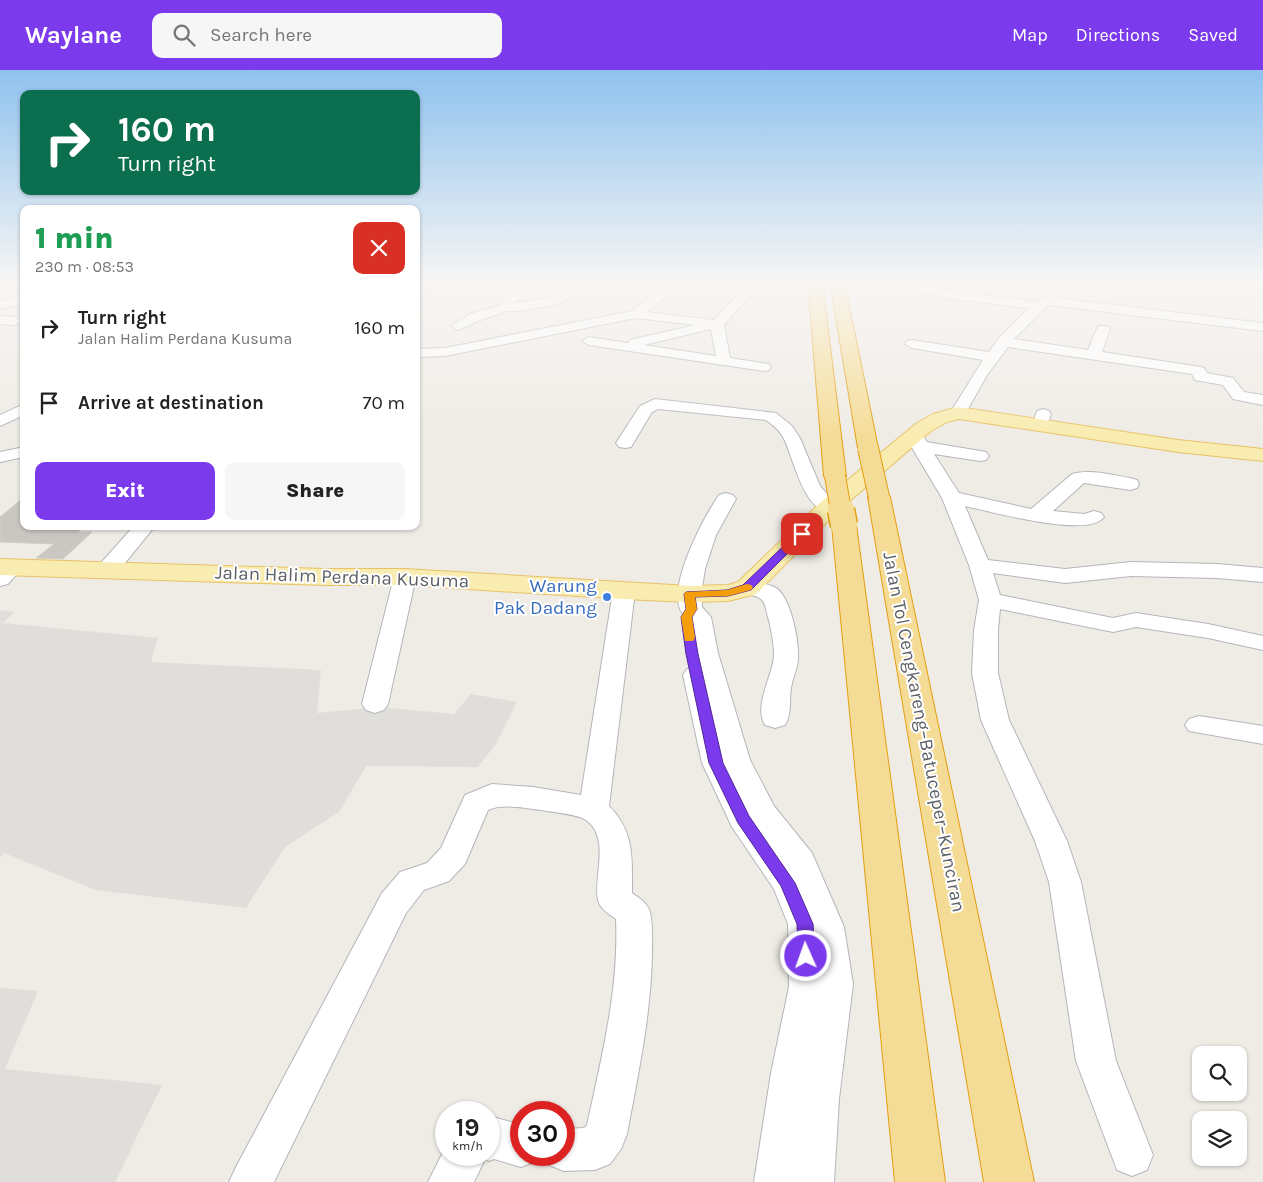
<!DOCTYPE html>
<meta charset="utf-8">
<style>
body{margin:0;font-family:Karla,sans-serif;background:#f6f6f6;color:#222;height:100vh;display:flex;flex-direction:column;font-size:19px;white-space:nowrap}
*{box-sizing:border-box;margin:0}
p{font-size:16px;color:#767676}
.icon{flex:none;width:28px;height:28px;fill:none;stroke:currentColor;stroke-width:2;stroke-linecap:round;stroke-linejoin:round}
.map{position:relative;flex:1;overflow:hidden}
.side{position:absolute;left:20px;top:135px;width:400px;height:325px;display:flex;flex-direction:column;background:#fff;border-radius:10px;box-shadow:0 1px 4px #0004}
.side>*{flex:none}
.hud{position:absolute;left:20px;top:20px;width:400px;height:105px;border-radius:10px;box-shadow:0 1px 4px #0004;background:#0b6e4f;color:#fff;overflow:hidden}
.fabs{position:absolute;left:1192px;top:976px;display:grid;gap:10px}
.fabs a{display:grid;place-items:center;width:55px;height:55px;border-radius:10px;background:#fff;box-shadow:0 1px 4px #0004;font-size:25px}
.speed{position:absolute;left:435px;top:1031px;display:flex;gap:10px;font-size:25px;font-weight:700;text-align:center}
.speed>*{display:grid;place-content:center;width:65px;height:65px;border-radius:50%;background:#fff;box-shadow:0 1px 4px #0004;line-height:1}
.speed small{font-size:12px;font-weight:400}
.speed .limit{border:8px solid #d22;background:#fff;color:#111}
.pin{position:absolute;display:grid;place-items:center;width:42px;height:42px;color:#fff;margin:-21px;border-radius:10px;box-shadow:0 2px 8px #0006}
.me{position:absolute;width:55px;margin:-28px;rotate:358deg;stroke-linejoin:round;filter:drop-shadow(0 0 4px #0008)}
.turn{display:flex;align-items:center;gap:18px;height:105px;padding:0 15px;font-size:22px}
.turn .icon{width:65px;height:65px;stroke-width:2.5}
.turn b{display:block;font-size:35px;line-height:42px}
.round{display:grid;place-items:center;flex:none;width:52px;height:52px;border-radius:10px;background:#f6f6f6}
.overview{display:flex;align-items:center;justify-content:space-between;height:85px;padding:0 15px}
h1{font-size:30px;font-weight:800;line-height:38px;color:#1e9e55}
.action{display:flex;gap:10px;margin-top:auto;padding:10px 15px}
.action a{flex:1;height:58px;border-radius:10px;background:#7c3aed;color:#fff;font-size:20px;font-weight:800;line-height:58px;text-align:center}
.action a+a{background:#f6f6f6;color:#222}
ul{padding:0;list-style:none}
li{display:flex;align-items:center;gap:15px;height:75px;padding:0 15px}
li div{flex:1}
li b{display:block;font-size:19px}
li em{font-style:normal}
header{display:flex;align-items:center;gap:30px;box-sizing:border-box;height:70px;padding:0 25px;background:#7c3aed;color:#fff}
header strong{font-size:24px}
nav{display:flex;gap:28px;margin-inline-start:auto;font-size:18px}
.search{width:350px;height:45px;background:#f6f6f6;display:flex;align-items:center;gap:12px;box-sizing:border-box;padding:0 18px;border-radius:10px;color:#767676;font-size:19px}
.map>svg:first-child{display:block}
.industrial{fill:#e0deda}
.building{fill:#cac7c2;stroke:#d3cec4}
.lines{fill:none;stroke-linecap:round;stroke-linejoin:round}
.minor-casing{stroke:#b3b6b9;stroke-width:2}
.major-casing{stroke:#e8c166;stroke-width:2}
.highway-casing{stroke:#e49e10;stroke-width:2}
.minor{fill:#fff;fill-rule:evenodd}
.major{fill:#f9ecb0;fill-rule:evenodd}
.highway{fill:#f5dc96;fill-rule:evenodd}
.highway-bridge-far1-casing{stroke:#e49e10;stroke-width:22;stroke-linecap:butt}
.highway-bridge-casing{stroke:#e49e10;stroke-width:29;stroke-linecap:butt}
.highway-bridge-far1{stroke:#f5dc96;stroke-width:20}
.highway-bridge{stroke:#f5dc96;stroke-width:26}
.route{fill:#7c3aed;stroke:#51269a}
.slow{fill:#f59e0b}
.shop-dot{fill:#3f7fe0;stroke:#fff;stroke-width:2}
.labels{text-anchor:middle;dominant-baseline:central;stroke-width:4;stroke-linejoin:round;paint-order:stroke}
.street-label{font-size:19px;fill:#5d6165;stroke:#fff}
.shop-label{font-size:19px;fill:#366cbe;stroke:#fff;text-anchor:end}
</style>
<header>
<strong>Waylane</strong>
<div class="search"><svg class="icon" aria-label="search" viewBox="0 0 24 24"><circle cx="10" cy="10" r="6"/><path d="M15 15l6 6"/></svg>Search here</div>
<nav><a>Map</a><a>Directions</a><a>Saved</a></nav>
</header>
<div class="map">
<svg width="1263" height="1112" viewBox="0 0 1263 1112">
<rect width="100%" height="100%" fill="#efece6"/>
<path class="industrial" d="M0,540l14,2 -11,11 155,15 -7,24 170,8 -4,43 62,-6 75,7 17,-20 46,8 -21,42 -18,23 -112,-1 -27,46 -54,35 -39,61 -150,-18 -92,-37 -4,5z
M0,918l38,3 -33,78 157,16 -47,97h-115z"/>
<path class="building" d="M24,427v29h60l-6,6h14l-29,27 -27,-1 18,-14 -54,-2v-25z"/>
<g class="lines">
<defs>
<path id="minor" d="M427,212h16l-27,14v-9z
M529,212h15l-31,21 37,-5 27,-16h15l-34,22 -39,7h-12l-27,9 -22,10 -7,-4 19,-12 31,-9 3,-7z
M670,212h14l-37,30 67,8 35,-37h8l2,2 -2,2 -33,38 6,33 39,6 2,3 -2,3 -5,1 -175,-26 -7,-4 7,-4 39,6 2,-3 65,-15 -59,-7 -191,38 -29,1v-8l29,-1 187,-37zM711,259l5,27 -72,-11z
M889,212h22l33,8 93,12 12,-10 -34,-7 -6,-3h28l19,4 5,-4h14l-19,16 207,25v8l-215,-26 -34,34 74,11 10,-24h10l2,3 -8,23 99,15 3,1 3,5 26,5 11,14 19,3v10l-30,-6 -10,-14 -28,-5 -3,-6 -184,-27 -21,28 -23,41h-12l-2,-3 33,-53 -71,-12 -7,-4 2,-3 5,-1 77,12 9,-13 31,-31 -85,-10 -53,-14z
M24,225v8l-24,6v-8z
M0,246l15,1 6,4 -6,4 -15,-1z
M655,329l121,14 16,13 8,12 20,48 19,21 -3,4c-32,8 -42,-54 -53,-74 -4,-7 -10,-12 -17,-17l-108,-11 -6,3 -21,35 -6,1 -6,-1 -3,-4 24,-37z
M24,334v11l-24,11v-11z
M1043,339l6,2 2,3 -5,15h-12l-2,-4 5,-14z
M914,361l6,1 7,10 59,10 3,4 -3,4 -6,1 -46,-7 25,39 72,16 41,-35c19,-5 39,1 58,4l7,2 2,4 -2,4 -7,2 -46,-7 -31,28 31,3 10,-3 7,2 3,4c-15,22 -115,-6 -139,-11l23,54 77,9 66,-7 86,2 46,4v14l-46,-4 -86,-2 -66,7 -72,-10 7,22 113,23 23,-5 72,11 55,12v14l-55,-12 -72,-11 -23,5 -113,-23 -2,21v43l11,47 58,121 14,41 35,179 37,94 -6,15 -15,6 -15,-6 -41,-109 -27,-179 -14,-41 -54,-121 -9,-47 2,-43 5,-30 -10,-35 -27,-67 -37,-62 3,-4z
M24,377v10l-24,5v-10z
M726,423l7,2 3,4 -20,36 -11,34 -4,25 1,13 9,10 7,36 32,107 24,46 38,47 32,74 9,57 -14,115 -5,83h-80l17,-109 18,-86 -1,-63 -14,-35 -42,-62 -30,-64 -19,-88 4,-6 10,-2c-3,-11 -5,-41 -10,-49 -2,-3 -6,-5 -7,-9 -11,-27 24,-92 39,-114z
M134,456h21l-39,48 -8,2 -8,-2 -3,-5 3,-5z
M12,491l8,1 3,5 -15,17 -8,2v-19l4,-5z
M405,500l8,2 3,5 -28,127 -4,6 -9,3 -9,-3 -4,-6 32,-127 3,-5z
M747,511c8,2 19,2 27,6 16,7 24,50 24,67 1,12 -5,22 -7,34 -2,13 1,26 -6,37l-10,3 -10,-3c-12,-19 8,-49 9,-70 0,-12 -3,-27 -6,-38 -2,-6 -2,-14 -7,-18 -5,-4 -15,-5 -22,-6l-3,-5 3,-5z
M624,514l8,2 3,5 -26,215c26,26 23,53 23,87 8,6 15,9 18,19 3,13 2,29 2,42 -1,61 -14,121 -25,180l-6,15 -11,15 -15,6 -31,1 -15,-6 -4,-10h19v-26l20,-1 3,-3c15,-69 32,-136 29,-206 -7,-5 -16,-10 -18,-19 -5,-23 13,-62 -12,-80 -8,-6 -35,-8 -45,-10 -16,-2 -39,-7 -53,0l-23,54 -16,17 -25,9 -18,23 -132,269h-45l7,-15 146,-274 18,-21 27,-9 14,-15 24,-53 27,-11 41,3 48,8 32,-204 3,-5z
M1199,646l64,10v18l-74,-13 -4,-6 4,-6z
M493,1047l28,8v30h17l-2,6 -15,6 -27,-8 -5,2 -4,-2 -11,23h-46l18,-36v9h43v-36z"/>
<path id="major" d="M958,337l220,33 85,9v12l-85,-9 -219,-33 -12,3 -16,9 -94,81 -81,82 -28,7 -38,1 -66,-3 -219,-14h-80l-325,-10v-16l325,10h80l285,17 38,-1 10,-3 83,-80 96,-79 16,-9z"/>
<path id="highway" d="M808,212h14l24,194 -3,5 -8,1 -8,-1 -3,-5z
M830,212h14l34,166 -3,4 -7,2 -7,-2 -3,-4z
M879,420l8,2 3,5 144,685h-50l-116,-685 3,-5z
M844,448l8,2 4,5 89,657h-50l-63,-657 4,-5z"/>
</defs>
<use href="#minor" class="minor-casing"/>
<use href="#major" class="major-casing"/>
<use href="#highway" class="highway-casing"/>
<use href="#minor" class="minor"/>
<use href="#major" class="major"/>
<use href="#highway" class="highway"/>
<defs>
<path id="highway-bridge-far1" d="M868,378l11,49
M835,406l6,35"/>
<path id="highway-bridge" d="M841,440l3,15"/>
</defs>
<use href="#highway-bridge-far1" class="highway-bridge-far1-casing"/>
<use href="#highway-bridge" class="highway-bridge-casing"/>
<use href="#highway-bridge-far1" class="highway-bridge-far1"/>
<use href="#highway-bridge" class="highway-bridge"/>
</g>
<linearGradient id="sky" x2="0" y2="1"><stop stop-color="#8fc2ef"/><stop offset="0.58" stop-color="#f8f6f4"/><stop offset="1" stop-color="#f8f6f4" stop-opacity="0"/></linearGradient>
<rect width="1263" height="368" fill="url(#sky)"/>
<path class="route" d="M802,461l3,1v4l-54,54 -23,6 -33,1 2,12 -5,8 6,37 25,109 26,53 46,67 18,41 2,32 -3,5 -6,2 -6,-2 -2,-5 -1,-32 -16,-38 -43,-63 -29,-60 -23,-109 -5,-37 5,-8 -2,-15 2,-2 41,-2 16,-5 55,-53z"/>
<path class="slow" d="M747,514l4,1 2,2 -2,3 -23,6 -33,1 2,12 -5,8 3,21 -2,3h-8l-4,-24 5,-8 -2,-15 2,-2 41,-2z"/>
<circle class="shop-dot" cx="607" cy="527" r="5"/>
<g class="labels">
<g class="street-label">
<text transform="translate(342 507) rotate(2)">Jalan Halim Perdana Kusuma</text>
<text transform="translate(924 662) rotate(79)">Jalan Tol Cengkareng–Batuceper–Kunciran</text>
</g>
<g class="shop-label">
<text x="597" y="516">Warung<tspan x="597" dy="22">Pak Dadang</tspan></text>
</g>
</g>
</svg>
<div class="fabs">
<a><svg class="icon" aria-label="search" viewBox="0 0 24 24"><circle cx="10" cy="10" r="6"/><path d="M15 15l6 6"/></svg></a>
<a><svg class="icon" aria-label="layers" viewBox="0 0 24 24"><path d="M12 4l9 5-9 5-9-5zM3 14l9 5 9-5"/></svg></a>
</div>
<div class="speed"><div>19<small>km/h</small></div><div class="limit">30</div></div>
<div class="pin" style="left:802px;top:464px;background:#d93025"><svg class="icon" aria-label="arrive" viewBox="0 0 24 24"><path d="M6 21V4h12l-3 4 3 4H6"/></svg></div>
<svg class="me" style="left:806px;top:886px" viewBox="-20 -20 40 40"><circle r="17" fill="#7c3aed" stroke="#fff" stroke-width="3"/><path d="M0-11L8 9 0 5-8 9z" fill="#fff"/></svg>
<div class="hud">
<div class="turn"><svg class="icon" aria-label="right" viewBox="0 0 24 24"><path d="M7 20v-9h11M14 6l5 5-5 5"/></svg><div><b>160 m</b>Turn right</div></div>
</div>
<section class="side">
<div class="overview"><div><h1>1 min</h1><p>230 m · 08:53</p></div><a class="round" style="background:#d93025;color:#fff"><svg class="icon" aria-label="close" viewBox="0 0 24 24"><path d="M6 6l12 12M18 6L6 18"/></svg></a></div>
<ul>
<li><svg class="icon" aria-label="right" viewBox="0 0 24 24"><path d="M7 20v-9h11M14 6l5 5-5 5"/></svg><div><b>Turn right</b><p>Jalan Halim Perdana Kusuma</p></div><em>160 m</em></li>
<li><svg class="icon" aria-label="arrive" viewBox="0 0 24 24"><path d="M6 21V4h12l-3 4 3 4H6"/></svg><div><b>Arrive at destination</b></div><em>70 m</em></li>
</ul>
<div class="action"><a>Exit</a><a>Share</a></div>
</section>
</div>
